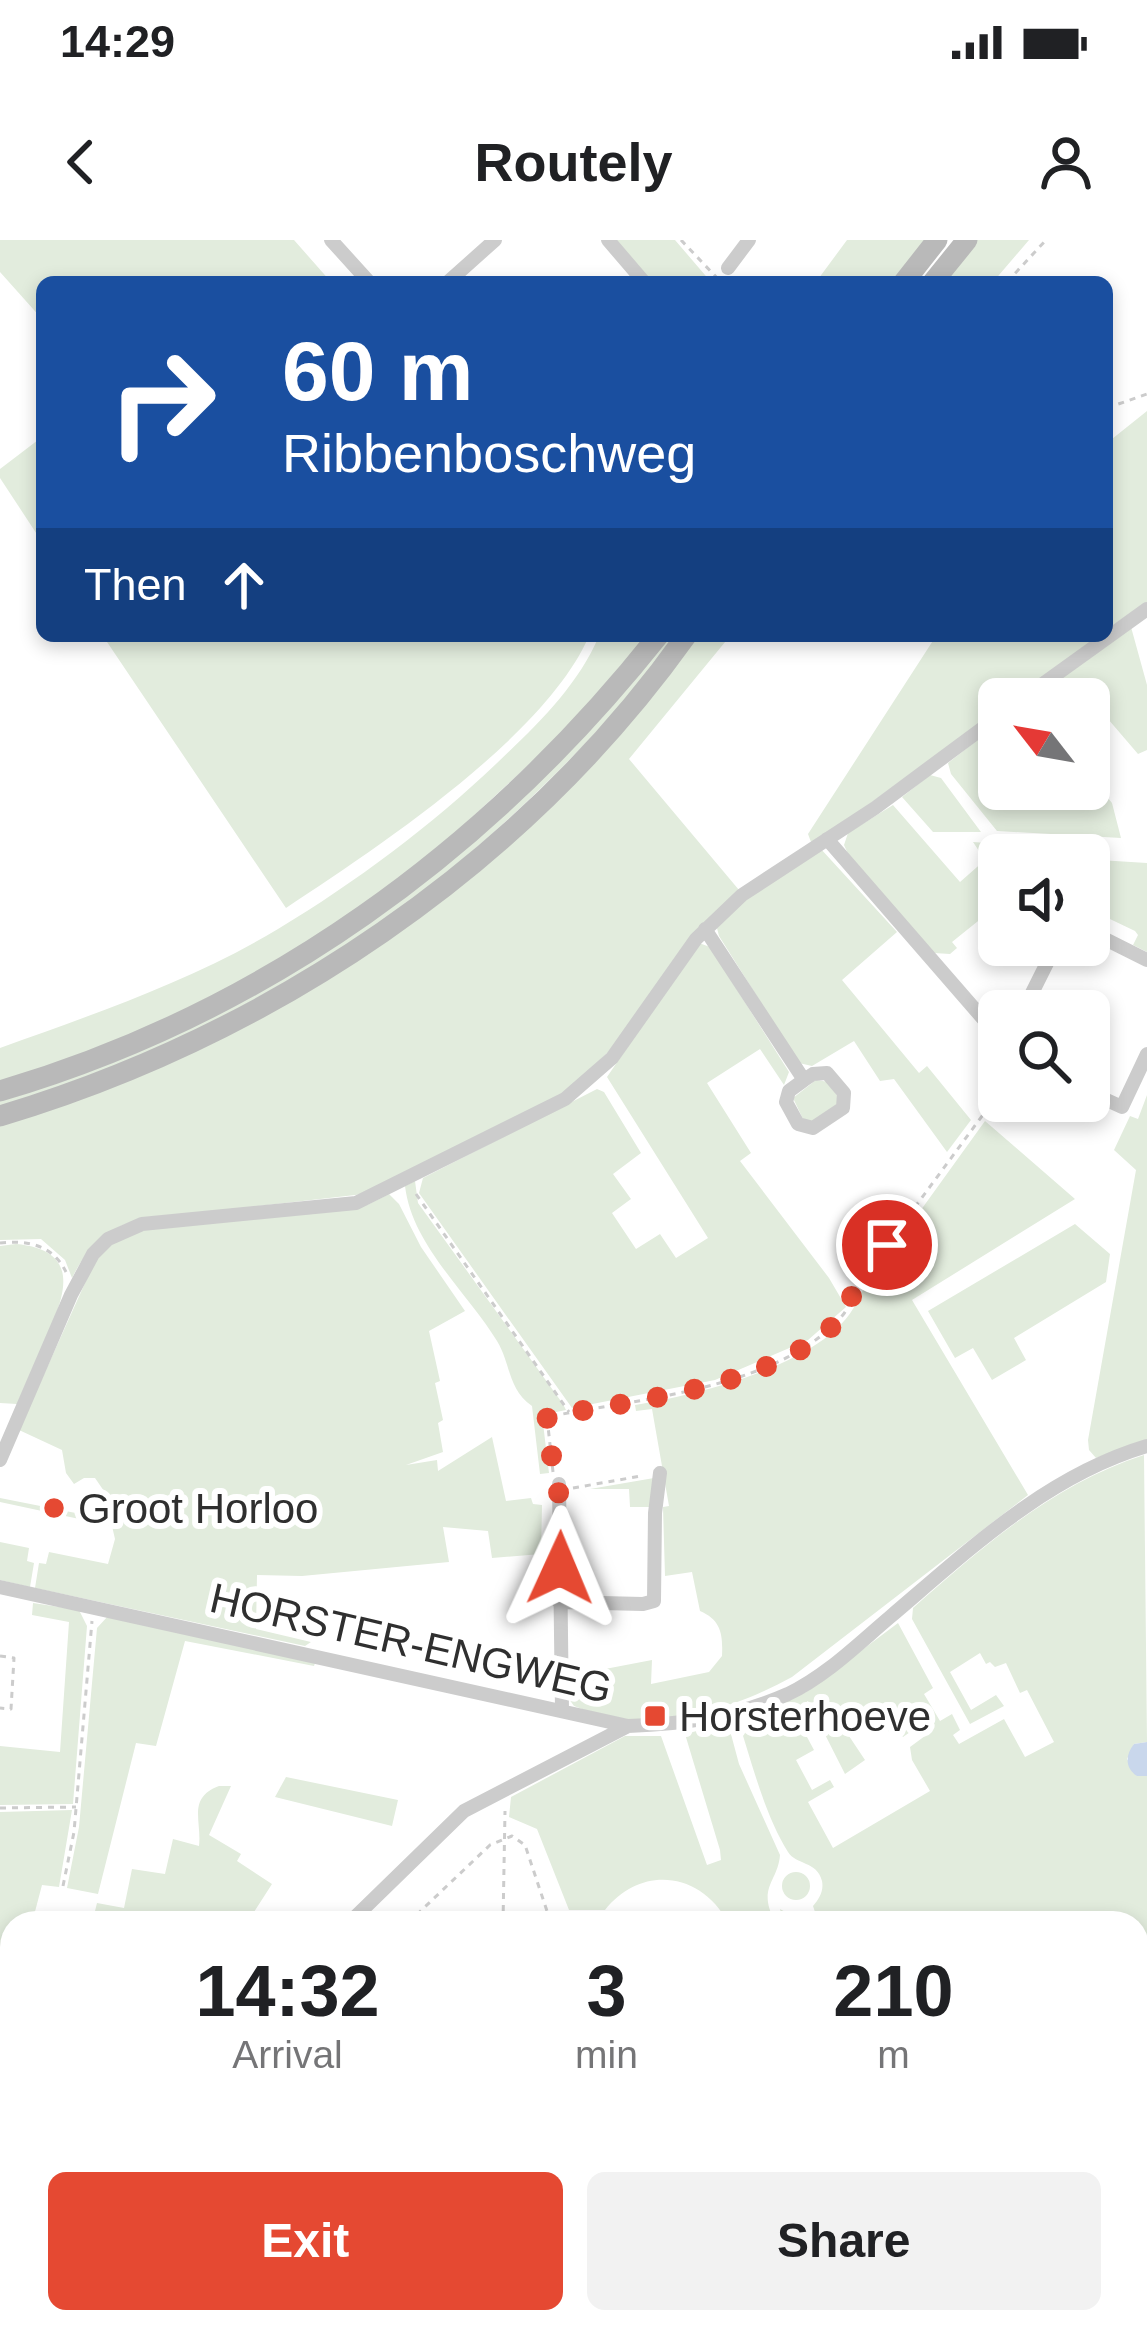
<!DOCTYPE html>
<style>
body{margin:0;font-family:Helvetica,sans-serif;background:#f2f2f2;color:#202124;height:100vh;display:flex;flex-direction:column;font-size:45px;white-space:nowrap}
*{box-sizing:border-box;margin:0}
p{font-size:39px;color:#757577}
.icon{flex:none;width:66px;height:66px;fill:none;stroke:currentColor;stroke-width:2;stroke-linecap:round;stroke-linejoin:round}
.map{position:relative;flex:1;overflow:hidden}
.drawer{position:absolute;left:0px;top:1671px;width:1149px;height:423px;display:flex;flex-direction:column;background:#fff;border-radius:36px 36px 0 0;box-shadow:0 6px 18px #0003}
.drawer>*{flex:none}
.hud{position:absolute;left:36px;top:36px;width:1077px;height:366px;border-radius:18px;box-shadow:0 6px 18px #0003;background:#1a4fa0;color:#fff;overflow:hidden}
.needle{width:78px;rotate:301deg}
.tools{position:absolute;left:978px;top:438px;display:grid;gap:24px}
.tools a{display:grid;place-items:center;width:132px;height:132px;border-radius:18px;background:#fff;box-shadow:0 6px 18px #0003;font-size:60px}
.pin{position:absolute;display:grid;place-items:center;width:102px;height:102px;color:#fff;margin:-51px;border:6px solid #fff;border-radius:50%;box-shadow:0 3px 12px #0007}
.me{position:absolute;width:132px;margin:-66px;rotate:1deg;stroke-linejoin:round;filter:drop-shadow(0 0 9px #0008)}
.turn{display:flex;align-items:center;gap:42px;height:252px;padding:0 48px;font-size:54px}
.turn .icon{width:156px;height:156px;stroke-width:2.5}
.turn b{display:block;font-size:84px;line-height:102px}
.then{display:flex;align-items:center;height:114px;padding:0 48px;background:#0003;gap:24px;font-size:45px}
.eta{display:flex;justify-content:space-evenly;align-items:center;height:204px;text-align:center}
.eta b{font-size:72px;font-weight:600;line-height:84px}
.action{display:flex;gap:24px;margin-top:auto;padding:24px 48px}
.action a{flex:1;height:138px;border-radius:18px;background:#e54932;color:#fff;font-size:48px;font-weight:600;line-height:138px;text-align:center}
.action a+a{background:#f2f2f2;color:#202124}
.status{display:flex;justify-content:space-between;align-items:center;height:84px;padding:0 60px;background:#fff;direction:ltr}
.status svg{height:33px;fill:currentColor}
header{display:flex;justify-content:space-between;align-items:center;height:156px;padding:0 48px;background:#fff;font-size:54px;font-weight:600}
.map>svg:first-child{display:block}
.green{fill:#e2ecdd;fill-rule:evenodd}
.water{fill:#c9d7ec}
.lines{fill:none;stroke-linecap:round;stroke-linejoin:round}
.path{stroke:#ccc;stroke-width:3;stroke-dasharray:6 6;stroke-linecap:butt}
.street{stroke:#ccc;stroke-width:14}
.secondary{stroke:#b9b9b9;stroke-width:21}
.route{stroke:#e54932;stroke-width:21;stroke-dasharray:0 37.8}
.poi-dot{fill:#e54932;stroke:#fff;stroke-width:4.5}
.labels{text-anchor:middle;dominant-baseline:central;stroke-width:12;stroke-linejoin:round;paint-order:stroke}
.poi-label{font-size:42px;fill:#2f2f2f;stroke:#fff;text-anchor:start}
.street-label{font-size:42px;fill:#2f2f2f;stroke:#fff}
</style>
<div class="status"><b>14:29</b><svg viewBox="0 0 49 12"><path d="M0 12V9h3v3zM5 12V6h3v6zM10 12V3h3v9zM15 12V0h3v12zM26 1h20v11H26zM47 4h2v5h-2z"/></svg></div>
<header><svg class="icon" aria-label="back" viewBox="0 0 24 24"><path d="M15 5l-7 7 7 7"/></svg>Routely<svg class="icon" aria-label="person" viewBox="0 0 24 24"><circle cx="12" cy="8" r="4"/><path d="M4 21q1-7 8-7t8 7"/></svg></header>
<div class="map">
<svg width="1147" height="2093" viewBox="0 0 1147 2093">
<rect width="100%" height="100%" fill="#fff"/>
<path class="green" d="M0,0h294l37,42h-289v37l-42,-47z
M615,0h60l36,42h-59z
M847,0h82l-33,42h-80z
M976,0h53l-36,42h-52z
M1147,171v191l-40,27v-186z
M42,197v105l-42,-64v-9z
M1131,387l16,58v65l-9,4 -36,-42 -13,-6v-7h-20l-12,-18z
M103,396h486c-44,101 -211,211 -303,272z
M599,396h48l-55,70 -192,178 -123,80 -141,72 -136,48v-36c94,-34 192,-67 278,-119 78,-47 153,-103 219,-166 40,-38 80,-76 102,-127z
M665,396h14c-130,162 -288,301 -475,394 -64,32 -137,54 -204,80v-12l358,-170z
M695,396h35l-101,123 110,131 -122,154 -53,49 -200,101 -220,25c-35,6 -57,28 -72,59l-7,-18 -24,-21 -41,1v-118l85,-27 368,-208z
M936,396h162l-85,63h-14v11l-153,111 -35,21 -3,-8z
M999,483v66h90v-14l23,28 9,35 -124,-7 -46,-57 -3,-11z
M930,535l11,3 40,54h-48l-31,-35z
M893,565l67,77 25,-22 -12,-18 115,8 11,10 48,3v89l-14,-7 5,-10 -3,-4 -46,-22v-12l8,-8 -8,-6v-28h-90v60l-6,-6 -41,33 5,6 -7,6 -16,-1 -85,-97 -5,-11 4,-12z
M820,608l77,84 -55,48 77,93 8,-7 44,54 -24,32 -53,-73 -14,2 -26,-40 -42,25 -13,-3 -80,-127 -2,-8 27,-28z
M699,703l11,4 79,125 -5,13 -24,-36 -53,34 44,70 -11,8 89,117 17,29 -38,33 -93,40 -143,28 -153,-215 4,-15 174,-89 7,3 37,61 -28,21 18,25 -19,14 24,36 24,-15 16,24 32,-20 -101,-161z
M816,840l13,2 10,17 -1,6 -26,17 -9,-3 -10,-21z
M1147,855v344l-51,19 -7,-8 -1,-10 48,-270 -22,-20 16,-34 8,3z
M985,881l90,78 -163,101 116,195 -236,182c-66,36 -146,59 -218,29l-5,-7 -1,-29 37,-1 47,-9 -1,24 58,-12 13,-16c1,-22 -1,-36 -22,-45l-8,-39 -27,4 -2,-69 6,-1 -17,-97 -16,2 -1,-6c62,-10 202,-43 224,-109z
M415,941l3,22 145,201 3,6 -24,5 7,58 -9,1 -8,-68c-24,-16 -21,-42 -35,-65 -30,-49 -85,-96 -92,-155z
M389,954l10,10 22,43 44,64 -36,20 11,50 -5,2 8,37 -5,3 5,29 -37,13 31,-5 1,11 54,-34 14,64 25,-3 2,6 9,1 -1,49 -49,4 -4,-27 -45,-4 6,35 -147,14 -45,-1 -1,54 55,13 -6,4 -270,-58 4,-25 7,1 3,-12 59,12 7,-25 -3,-13 -112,-24v-4l111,22 -5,-26 -11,-16h-11l-10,6 -8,-11 -4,-23 -43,-20 75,-167 19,-22 30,-12 224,-24z
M1075,984l35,30 -4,28 -92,56 12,22 -34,20 -19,-32 -18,10 -27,-47z
M16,1004c75,7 43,64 24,107 -8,18 -15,35 -23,53l-17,-1v-157z
M1144,1215l3,287 -13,2 -7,15 10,17h10v389l-10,131v-373h-166l-4,-8 -14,8h-169l-4,-14 7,4 18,-1 3,4 7,-4 -2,-6c6,-7 11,-15 9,-25 -5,-20 -26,-16 -34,-29 -24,-39 -36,-89 -50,-132l68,-28 92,-69 35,65 -9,6 16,27 12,-7 8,16 -7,5 6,9 45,-25 21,38 29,-15 -27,-52 -7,3 -14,-30 -11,4 -5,-5 -4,2 -6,-11 -30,19 21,38 25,-15 8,11 -34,18 -58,-105 1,-11c70,-62 141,-124 231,-153zM808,1461l37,73 20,-14 -24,-36 29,-19 20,28 7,-5 6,9 20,-14 6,10 -19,14 2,13 18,31 -97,57 -25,-46 26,-15 -4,-7 -18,10 -16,-30 18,-10 -21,-39z
M654,1238l-2,29h-22l-1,-18h-39z
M0,1302l29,6 -2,13 7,2 -4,24 -30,-7z
M33,1363l46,7 8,16 -14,178 -73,1v-59l60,6 9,-130 -37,-7z
M108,1376l207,47 -1,3 -129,-25 -29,105 -20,-3 -38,151 -31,-6 12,-61 18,-199z
M728,1483l11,41 41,91c-2,27 -24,33 -4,68h-48c-26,-51 -87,-59 -123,-13h-36l-32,-81 -28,-12 2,-20 114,-61h36l46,129 14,-5 -1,-10 -35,-116z
M286,1537l112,23 -6,26 -117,-29z
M219,1546h12l-22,49 32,19 -4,7 35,23 -25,39h-155l5,-20 27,5 8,-39 33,5 8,-35 26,7c3,-25 -12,-48 20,-60z
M72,1570l-13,77 -17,-2 -10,38h-20v84l-12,41v-236z
M782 1646a14 14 0 1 1 28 0a14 14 0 1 1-28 0Z
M1147,1949v144h-8z
M966,2082h169v11h-156z"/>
<path class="water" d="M1147,1502v34h-10c-12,-8 -12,-21 -3,-32z
M1147,1925l-9,168h-3l9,-158z"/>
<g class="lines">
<path class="path" d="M681,0l38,40
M1007,42l39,-42
M1107,168l40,-14
M416,954l153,218
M0,1003c28,-3 53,2 66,29
M553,1232l-6,-55c89,-18 232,-28 295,-101 8,-9 10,-22 17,-33l140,-190
M573,1248l68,-12
M0,1416l14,2 -3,51 -11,-1
M0,1568l76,-1
M63,1646l11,-54 18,-211
M408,1683l82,-78 22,-9 13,9 26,78
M503,1683l2,-112"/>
<path class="street" d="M331,0l38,42
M608,0l36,42
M728,28l21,-28
M448,42l47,-42
M1022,459l125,-90
M827,599l172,198
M705,689l99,151 9,-6 14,-1 17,20 -1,15 -30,20 -15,-4 -12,-22 3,-11 15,-11
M1089,691l58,29
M1023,771l33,-66
M1089,852l33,15 25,-53
M0,1220l71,-165 22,-41 15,-15 34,-15 214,-21 209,-104 47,-41 84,-119 46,-44 133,-87 124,-92
M559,1244l3,225
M0,1347l628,139c56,-2 108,-9 160,-32 38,-18 70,-50 102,-77 79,-67 156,-141 257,-171
M559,1362l84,2 11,-3 1,-88 5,-40
M349,1683l115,-112 164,-85
M0,2009l5,10 7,-10
M33,2082l5,11
M208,2093l14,-11"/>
<path class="secondary" d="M904,42l33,-42
M933,42l34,-42
M0,851c265,-78 487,-240 658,-455
M0,876c270,-81 521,-249 686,-480"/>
</g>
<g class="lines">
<path class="route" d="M560,1328l1,-67 -7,-24 -7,-60c86,-17 234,-30 295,-101 6,-7 8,-17 12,-25 9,-16 22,-31 33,-46"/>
</g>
<g class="poi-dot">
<circle cx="54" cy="1268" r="12"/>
<rect x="643" y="1464" width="24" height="24" rx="6"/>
</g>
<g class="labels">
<g class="poi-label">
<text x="78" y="1268">Groot Horloo</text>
<text x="679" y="1476">Horsterhoeve</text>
</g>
<g class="street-label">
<text transform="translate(411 1403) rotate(13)">HORSTER-ENGWEG</text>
</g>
</g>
</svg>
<div class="tools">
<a><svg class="needle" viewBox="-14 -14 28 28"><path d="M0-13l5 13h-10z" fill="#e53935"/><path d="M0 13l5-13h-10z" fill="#757577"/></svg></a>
<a><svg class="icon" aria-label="sound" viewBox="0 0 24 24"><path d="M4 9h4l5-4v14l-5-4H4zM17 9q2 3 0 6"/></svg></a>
<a><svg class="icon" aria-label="search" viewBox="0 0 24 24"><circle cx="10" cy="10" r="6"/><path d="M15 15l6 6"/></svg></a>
</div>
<div class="pin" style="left:887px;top:1005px;background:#d93025"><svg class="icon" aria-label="arrive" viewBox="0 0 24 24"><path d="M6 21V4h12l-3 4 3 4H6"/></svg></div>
<svg class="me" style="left:560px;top:1328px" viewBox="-20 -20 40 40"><path d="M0-17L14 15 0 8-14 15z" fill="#e54932" stroke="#fff" stroke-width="4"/></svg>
<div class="hud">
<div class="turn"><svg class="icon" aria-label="right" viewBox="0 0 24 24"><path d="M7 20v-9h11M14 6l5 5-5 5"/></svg><div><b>60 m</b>Ribbenboschweg</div></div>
<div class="then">Then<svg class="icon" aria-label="ahead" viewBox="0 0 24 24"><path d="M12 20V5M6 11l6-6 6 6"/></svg></div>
</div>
<section class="drawer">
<div class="eta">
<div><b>14:32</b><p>Arrival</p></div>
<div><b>3</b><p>min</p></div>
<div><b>210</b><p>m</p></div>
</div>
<div class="action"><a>Exit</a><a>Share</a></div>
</section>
</div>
